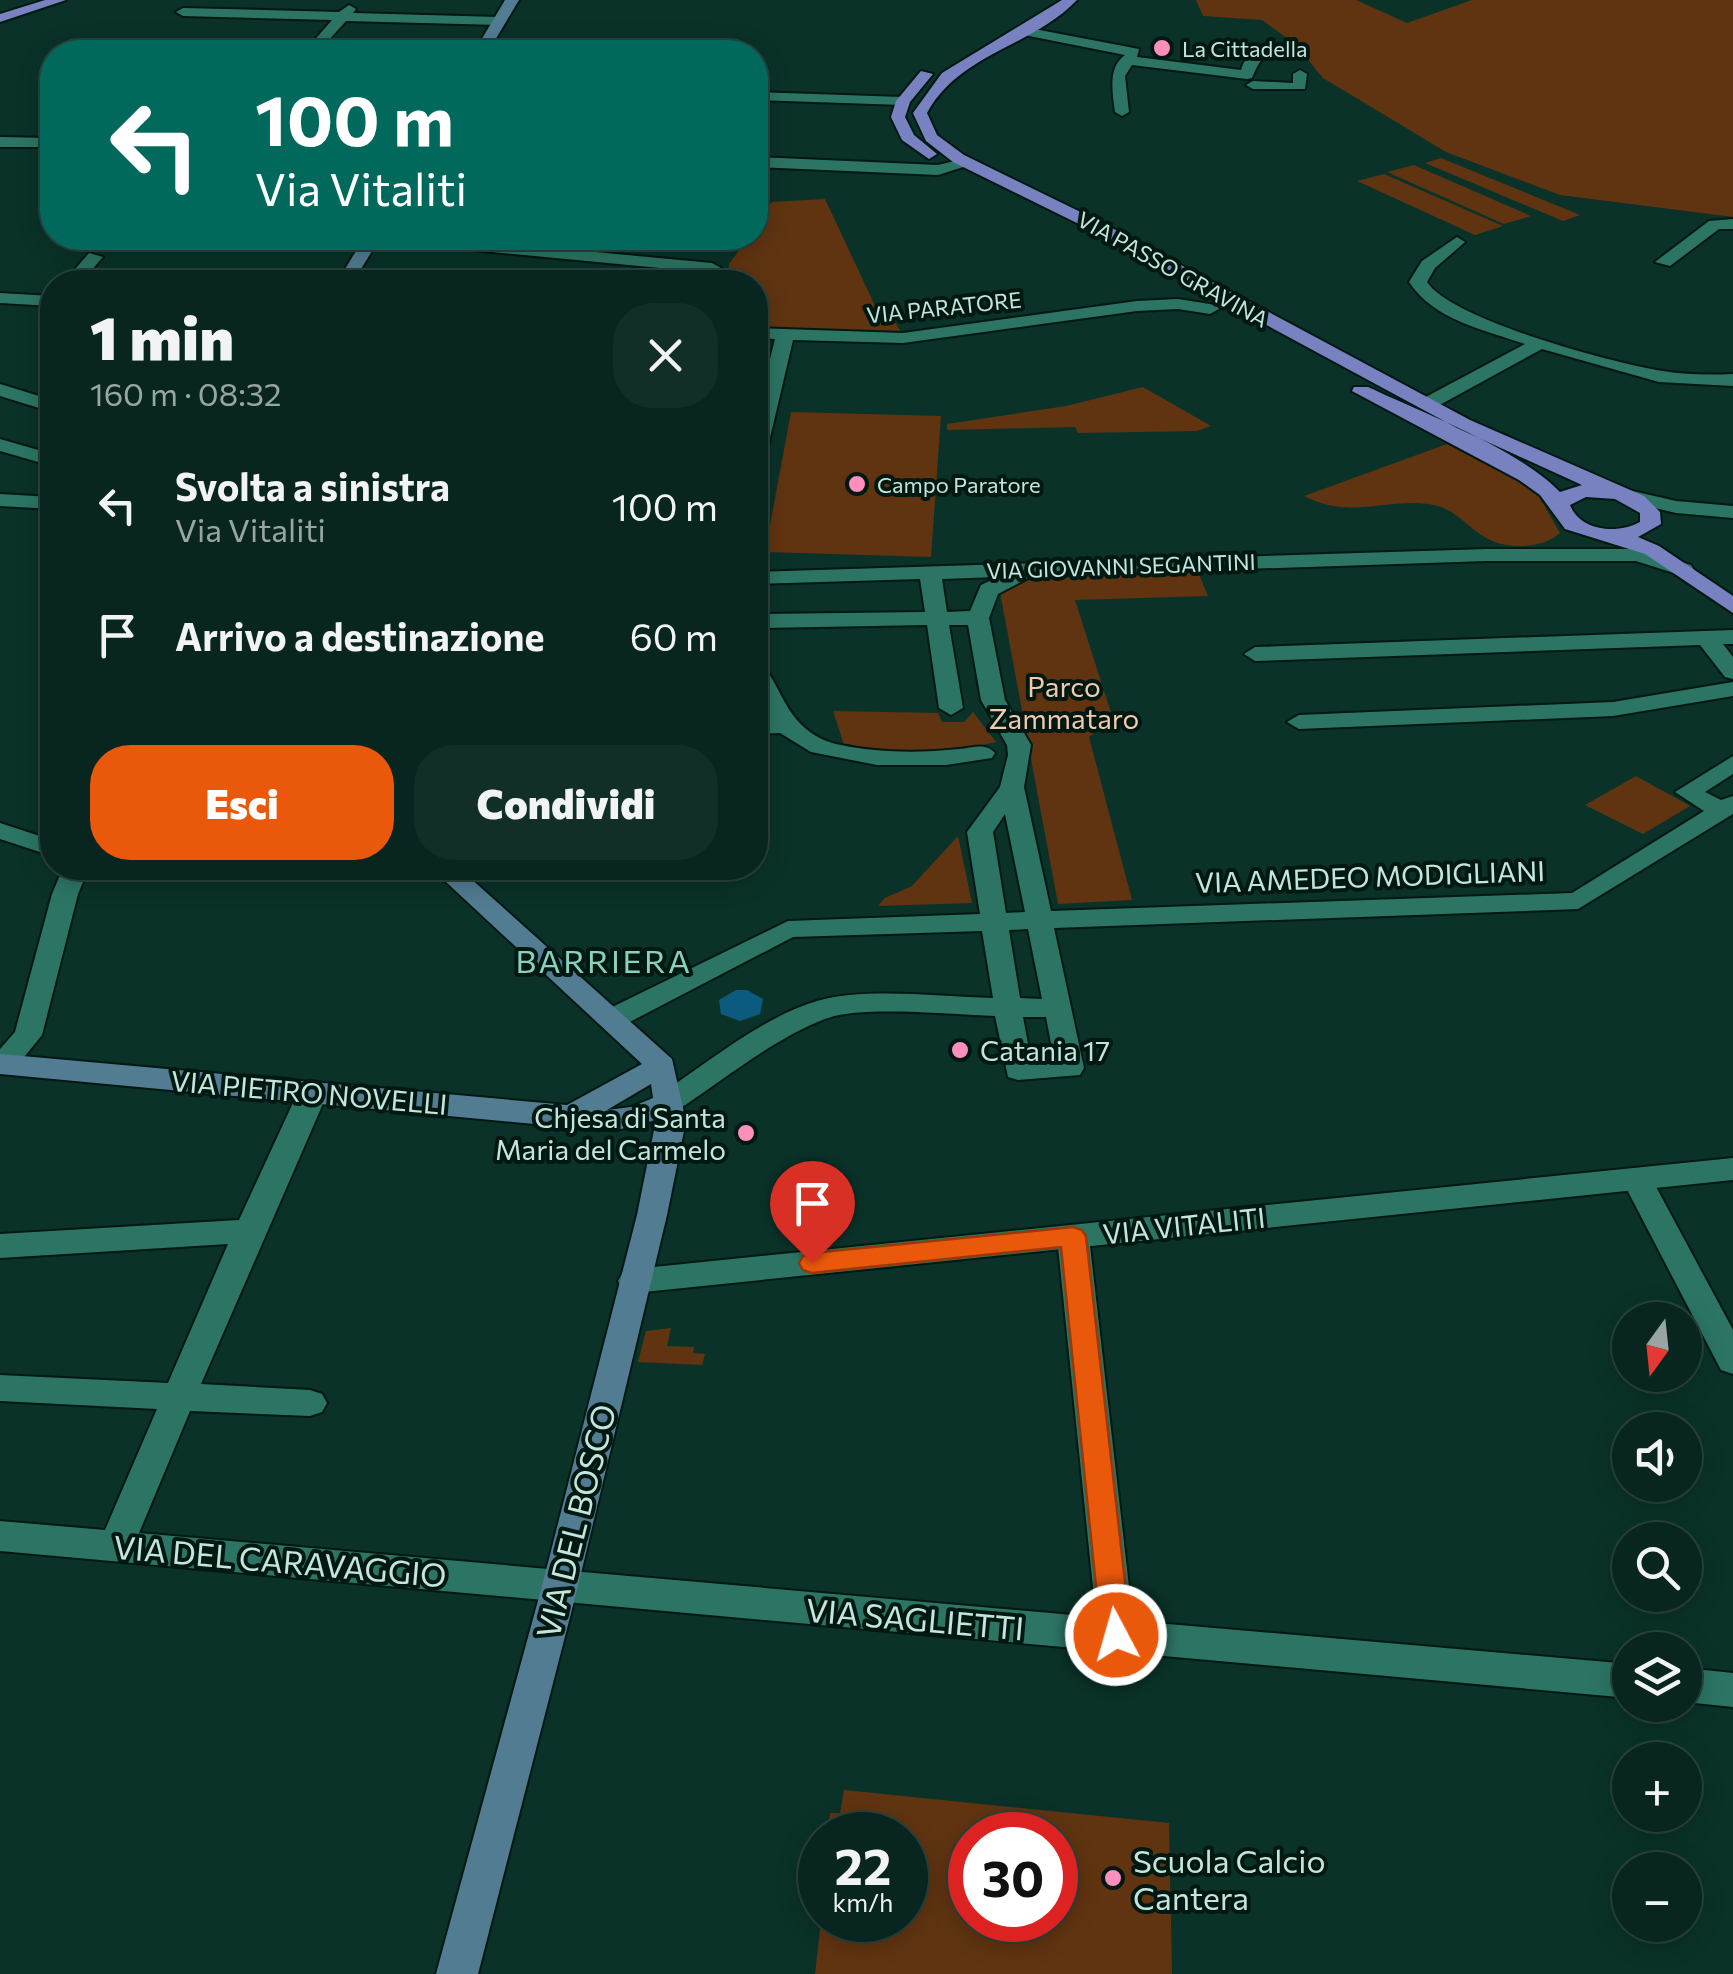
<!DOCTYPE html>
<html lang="it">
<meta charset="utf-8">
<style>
body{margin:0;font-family:Commissioner,sans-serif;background:#112e28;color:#f1f3f6;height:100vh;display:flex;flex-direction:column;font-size:38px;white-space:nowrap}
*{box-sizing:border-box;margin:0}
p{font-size:32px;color:#98a5a4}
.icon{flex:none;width:55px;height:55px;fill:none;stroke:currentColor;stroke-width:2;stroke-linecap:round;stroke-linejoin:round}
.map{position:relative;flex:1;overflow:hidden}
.panel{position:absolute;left:40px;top:270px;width:728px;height:610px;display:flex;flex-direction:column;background:#08261f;border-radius:40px;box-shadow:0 5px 25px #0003,0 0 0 2px #29433d}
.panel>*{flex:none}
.guide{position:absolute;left:40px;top:40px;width:728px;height:210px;border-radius:40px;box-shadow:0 5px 25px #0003,0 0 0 2px #29433d;background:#00695c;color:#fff;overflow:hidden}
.needle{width:65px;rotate:195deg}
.tools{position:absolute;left:1612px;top:1302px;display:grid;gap:20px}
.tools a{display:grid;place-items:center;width:90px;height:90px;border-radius:50%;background:#08261f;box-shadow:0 5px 25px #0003,0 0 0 2px #29433d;font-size:50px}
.speed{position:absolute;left:798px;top:1812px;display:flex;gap:20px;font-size:50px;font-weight:700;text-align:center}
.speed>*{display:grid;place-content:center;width:130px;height:130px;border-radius:50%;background:#08261f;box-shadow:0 5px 25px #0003,0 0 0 2px #29433d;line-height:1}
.speed small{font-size:25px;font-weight:400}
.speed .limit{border:15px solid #d22;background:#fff;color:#111}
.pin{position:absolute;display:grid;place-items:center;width:85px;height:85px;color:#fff;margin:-102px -42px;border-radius:50% 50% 50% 0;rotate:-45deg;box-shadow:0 0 10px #0007}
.pin .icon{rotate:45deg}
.me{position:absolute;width:110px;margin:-55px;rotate:354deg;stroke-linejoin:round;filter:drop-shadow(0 0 8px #0008)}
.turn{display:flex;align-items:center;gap:35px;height:210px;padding:0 50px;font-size:45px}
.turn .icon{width:130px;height:130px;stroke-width:2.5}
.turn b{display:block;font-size:70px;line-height:85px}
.round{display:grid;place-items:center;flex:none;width:105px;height:105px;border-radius:40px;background:#112e28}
.headline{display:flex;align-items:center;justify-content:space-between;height:170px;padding:0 50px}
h1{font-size:60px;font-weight:800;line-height:75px}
.cta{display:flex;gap:20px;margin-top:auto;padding:20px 50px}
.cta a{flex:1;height:115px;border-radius:40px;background:#ea580c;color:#fff;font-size:40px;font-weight:800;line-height:115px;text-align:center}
.cta a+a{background:#112e28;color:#f1f3f6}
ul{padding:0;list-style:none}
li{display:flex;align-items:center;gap:30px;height:130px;padding:0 50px}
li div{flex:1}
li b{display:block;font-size:38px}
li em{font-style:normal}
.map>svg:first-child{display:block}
.green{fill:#603411;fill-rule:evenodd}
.water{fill:#0c5b7f}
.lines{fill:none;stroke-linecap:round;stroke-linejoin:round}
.minor-casing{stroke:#021812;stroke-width:4}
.tertiary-casing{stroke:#021812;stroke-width:4}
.secondary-casing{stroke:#021812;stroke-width:4}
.primary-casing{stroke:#021812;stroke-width:4}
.minor{fill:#2c7564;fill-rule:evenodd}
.tertiary{fill:#2c7564;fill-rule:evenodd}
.secondary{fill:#527c92;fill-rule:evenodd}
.primary{fill:#7982c0;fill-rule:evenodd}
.route{fill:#ea580c;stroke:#983908;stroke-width:2.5}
.poi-dot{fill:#fe8ebb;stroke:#001812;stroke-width:4}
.labels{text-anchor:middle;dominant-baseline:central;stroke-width:8;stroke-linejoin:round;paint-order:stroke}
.far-poi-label{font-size:22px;fill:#c3e5db;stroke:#001812;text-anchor:start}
.far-street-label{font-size:22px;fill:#c3e5db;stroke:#001812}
.park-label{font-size:28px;fill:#f2caaf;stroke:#001812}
.street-label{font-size:28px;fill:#c3e5db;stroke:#001812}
.poi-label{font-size:28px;fill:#c3e5db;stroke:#001812;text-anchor:start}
.quarter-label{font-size:32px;letter-spacing:2.5px;fill:#89d0bd;stroke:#001812}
.near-street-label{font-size:32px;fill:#c3e5db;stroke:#001812}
.near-poi-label{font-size:32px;fill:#c3e5db;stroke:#001812;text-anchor:start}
</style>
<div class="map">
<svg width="1733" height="1974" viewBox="0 0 1733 1974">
<rect width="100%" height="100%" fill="#0a3229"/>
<path class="green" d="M1196,0h160l51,23 65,-23h261v217l-173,-22 -114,-43 -123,-74 -28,-34 -33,-24 -59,-4z
M1441,158l139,57 -17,6 -138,-58z
M1414,165l117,51 -27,8 -117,-52z
M1384,174l119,52 -28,9 -118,-54z
M825,199l52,111h10l14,22 -146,-4v-46h-22l-1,-7 -4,-1 1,-10 19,-26h7v-11l17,-25z
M1143,387l68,39 -14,5 -119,2 -3,-6 -128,3v-6l119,-18z
M791,412l150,4 -10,141 -166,-5z
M1447,444l89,47 24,42c-10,9 -23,12 -36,13 -50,2 -56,-34 -90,-41 -46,-9 -82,16 -130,-9z
M1198,572l10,24 -133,4 38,119 -24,18 43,163 -74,4 -58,-312 25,-13z
M833,711l105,2 4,9h22l9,-10 23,30 -14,3 -1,5 -64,5 -72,-7z
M1636,776l54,30 -47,28 -58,-29z
M958,836l14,67 -94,3 7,-8 27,-12z
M671,1328l-4,18 27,1 -1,6 12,1 -3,11 -64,-3 8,-31z
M844,1790l325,33 3,151h-357l6,-54h84v-85h-77l2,-22h10zM970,1835h85v85h-85z"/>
<path class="water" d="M736,990h11l16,9 -3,15 -20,7 -19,-7 -2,-14z"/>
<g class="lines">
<defs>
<path id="minor" d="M349,5l7,4 -3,4 146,4 7,4 -7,4 -153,-4 -28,31h-14l28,-32 -149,-4 -7,-4 7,-4 156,4z
M1029,28l110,21 -2,8 104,13c6,-23 29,-29 48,-18 -24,16 -21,-11 -37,26l-5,1 -115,-14 -7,11 4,36 -7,4 -7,-4c-3,-22 -7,-45 10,-57l-101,-20v-6z
M1300,70l7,4 -2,15h-52l-7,-4 7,-4 40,2v-9z
M755,92l148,5 7,4 -7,4 -148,-5z
M0,137l52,1v9h-52z
M755,157l183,8 30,-7 8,5 -38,12 -183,-8z
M1733,219v10h-14l-49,37 -15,-4 54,-41z
M1457,237l8,5 -30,26 -8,14c25,38 189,82 236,89 24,4 46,4 70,3v12l-74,-4 -117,-33 -106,58h-14v-8l103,-55c-41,-14 -91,-24 -116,-62l13,-21z
M391,238h55l266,25 9,5 -9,5 -313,-30z
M89,253l14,4 -22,25h-17z
M0,293l52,3v10l-52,-3z
M1178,299l38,6 3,4 -9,5 -32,-5 -41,2 -234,32 -110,-3 -28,119 -10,6v-46l20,-80 -20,-1v-10l148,5 234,-32z
M0,384l52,16v12l-52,-16z
M0,439l52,15v12l-52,-15z
M1624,489l52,12 57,5v12l-57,-5 -59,-14 -3,-4z
M0,494l52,3v12l-52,-3z
M1487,549h151l53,16 3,5 -11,6 -47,-15h-149l-455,15 -34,18 -9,24 16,82 26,45 -7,42 27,124 521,-18 132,-82 -29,-19 58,-36v18l-28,18 16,8 12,-4v18l-155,95 -524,19 30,140 -4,7 -62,5 -10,-3 -13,-61c-42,-1 -134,-11 -170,3 -52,20 -100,60 -146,90h-20l-5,-7 5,-7c46,-30 105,-79 158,-94 49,-14 123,-4 176,-3l-11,-67 -189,6 -171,89h-20l-4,-7 4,-7 186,-91 192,-7 -13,-82 33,-45 8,-32 -1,-10 -26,-45 -13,-75h-19l14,83 -12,7 -12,-7 -12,-83 -172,3v-14l170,-2 -5,-33 -165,5v-12zM998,577l-17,8 -11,26 -23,1 -5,-33zM1005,814l20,98 -19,1 -13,-81zM1028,929l14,70 -22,-1 -11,-68zM1023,1017h23l8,42 -23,1z
M1733,630v14h-10l10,13v22l-8,-2 -25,-32 -445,16 -11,-7 11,-7z
M755,663c27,7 24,70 86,82 38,8 79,8 118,4 14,-1 26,-7 36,4l-3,5 -46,7h-69l-66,-13 -31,-19 -25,1v-14l15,-1 -15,-27z
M1733,682v14l-120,20 -314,13 -12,-7 12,-7 314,-13z
M0,823l52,17v16l-52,-17z
M63,868h26l-11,26 -36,141 -30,37 -12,2v-25l15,-17 37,-138z
M313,1082l10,3 5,7 -127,292 109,6 12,4 5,9 -5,9 -12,4 -120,-5 -51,122 957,84 -39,-380 5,-8 11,-4 11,4 5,8 44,384 497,43v34l-1630,-147v-30l105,9 52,-121 -157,-8v-26l168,8 60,-139 -228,14v-24l239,-14 59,-128 5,-7z
M1637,1169l11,3 85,158v44l-12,-4 -99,-190 4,-8z
M1685,1668l48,5v34l-48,-5z"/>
<path id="tertiary" d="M1733,1158v22l-1099,113 -11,-3 -5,-9 5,-9 11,-3z"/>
<path id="secondary" d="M505,0h14l-31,52h-14z
M364,238h16l-27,44h-16z
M431,868h28l213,191 14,62 -19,94 -89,371 -100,388h-42l106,-388 95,-371 19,-95 -35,9 -23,1 -598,-56v-20l567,51 75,-41zM651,1084l2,14 -22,9 -24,3z"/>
<path id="primary" d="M45,0h21l-66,22v-8z
M1062,0h15c-45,47 -117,53 -150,113l10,22 27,20 135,66 371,199 174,76 16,16 1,12 -23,13 21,9 74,50v17l-88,-59 -80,-25 -25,-34 -21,-15 -167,-89 2,-4h14c55,26 151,62 192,105l22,-7 -125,-57 -370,-200 -134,-66 -27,-21 -13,-28 29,-40zM1586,497l29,2 25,14v9c-22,12 -59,10 -70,-17z
M921,71l12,3 -23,28 -5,15 9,18 23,19 -8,5 -27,-19 -11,-23 5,-16z"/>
</defs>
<use href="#minor" class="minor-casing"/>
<use href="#tertiary" class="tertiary-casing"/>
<use href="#secondary" class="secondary-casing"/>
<use href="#primary" class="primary-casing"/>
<use href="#minor" class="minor"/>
<use href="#tertiary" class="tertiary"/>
<use href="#secondary" class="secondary"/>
<use href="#primary" class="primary"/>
</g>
<path class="route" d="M1073,1227l9,3 4,6 45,399 -4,10 -11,4 -11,-4 -4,-10 -40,-388 -249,26 -9,-3 -4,-7 4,-7 9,-3z"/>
<g class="poi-dot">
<circle cx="1162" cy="48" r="10"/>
<circle cx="857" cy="484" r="10"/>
<circle cx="960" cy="1050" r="10"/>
<circle cx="746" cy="1133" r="10"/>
<circle cx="1113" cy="1878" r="10"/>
</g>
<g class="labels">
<g class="far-poi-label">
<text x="1182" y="48">La Cittadella</text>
<text x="877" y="484">Campo Paratore</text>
</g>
<g class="far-street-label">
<text transform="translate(1173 269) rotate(29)">VIA PASSO GRAVINA</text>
<text transform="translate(944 307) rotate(-6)">VIA PARATORE</text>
<text transform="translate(1121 566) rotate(-2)">VIA GIOVANNI SEGANTINI</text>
</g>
<g class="park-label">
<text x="1064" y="686">Parco<tspan x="1064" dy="32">Zammataro</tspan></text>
</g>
<g class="street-label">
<text transform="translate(1370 876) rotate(-2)">VIA AMEDEO MODIGLIANI</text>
<text transform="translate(309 1092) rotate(5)">VIA PIETRO NOVELLI</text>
<text transform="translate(1184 1225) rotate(-6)">VIA VITALITI</text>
</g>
<g class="poi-label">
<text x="980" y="1050">Catania 17</text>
<text x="726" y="1117" text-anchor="end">Chjesa di Santa<tspan x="726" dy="32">Maria del Carmelo</tspan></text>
</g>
<g class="quarter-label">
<text x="604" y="960">BARRIERA</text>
</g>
<g class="near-street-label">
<text transform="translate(575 1521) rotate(-76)">VIA DEL BOSCO</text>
<text transform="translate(280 1560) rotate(5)">VIA DEL CARAVAGGIO</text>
<text transform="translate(915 1618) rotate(5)">VIA SAGLIETTI</text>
</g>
<g class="near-poi-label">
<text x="1133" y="1860">Scuola Calcio<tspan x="1133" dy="37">Cantera</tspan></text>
</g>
</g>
</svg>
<div class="tools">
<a><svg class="needle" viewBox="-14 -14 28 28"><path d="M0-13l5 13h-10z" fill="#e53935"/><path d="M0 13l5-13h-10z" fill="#98a5a4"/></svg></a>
<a><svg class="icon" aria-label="sound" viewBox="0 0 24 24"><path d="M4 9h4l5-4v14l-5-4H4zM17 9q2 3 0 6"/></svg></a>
<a><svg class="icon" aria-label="search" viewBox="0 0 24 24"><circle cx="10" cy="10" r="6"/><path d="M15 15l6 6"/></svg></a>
<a><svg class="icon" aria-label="layers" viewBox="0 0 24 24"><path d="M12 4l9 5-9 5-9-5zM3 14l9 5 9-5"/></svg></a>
<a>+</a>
<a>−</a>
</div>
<div class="speed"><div>22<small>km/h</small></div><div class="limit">30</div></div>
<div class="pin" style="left:812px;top:1263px;background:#d93025"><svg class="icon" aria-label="arrive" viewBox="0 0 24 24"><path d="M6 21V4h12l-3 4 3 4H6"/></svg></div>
<svg class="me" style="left:1116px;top:1635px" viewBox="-20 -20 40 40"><circle r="17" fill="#ea580c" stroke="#fff" stroke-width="3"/><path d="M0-11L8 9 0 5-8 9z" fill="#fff"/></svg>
<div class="guide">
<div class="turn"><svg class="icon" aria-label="left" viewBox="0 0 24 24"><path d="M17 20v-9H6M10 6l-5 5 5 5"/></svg><div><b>100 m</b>Via Vitaliti</div></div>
</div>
<section class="panel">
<div class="headline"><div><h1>1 min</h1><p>160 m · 08:32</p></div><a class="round"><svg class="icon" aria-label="close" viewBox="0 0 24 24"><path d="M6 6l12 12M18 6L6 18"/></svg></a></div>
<ul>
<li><svg class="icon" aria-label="left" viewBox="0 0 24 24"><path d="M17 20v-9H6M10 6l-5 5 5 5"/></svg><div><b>Svolta a sinistra</b><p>Via Vitaliti</p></div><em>100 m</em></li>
<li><svg class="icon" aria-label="arrive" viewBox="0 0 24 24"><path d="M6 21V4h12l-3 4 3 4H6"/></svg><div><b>Arrivo a destinazione</b></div><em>60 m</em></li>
</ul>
<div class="cta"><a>Esci</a><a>Condividi</a></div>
</section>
</div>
